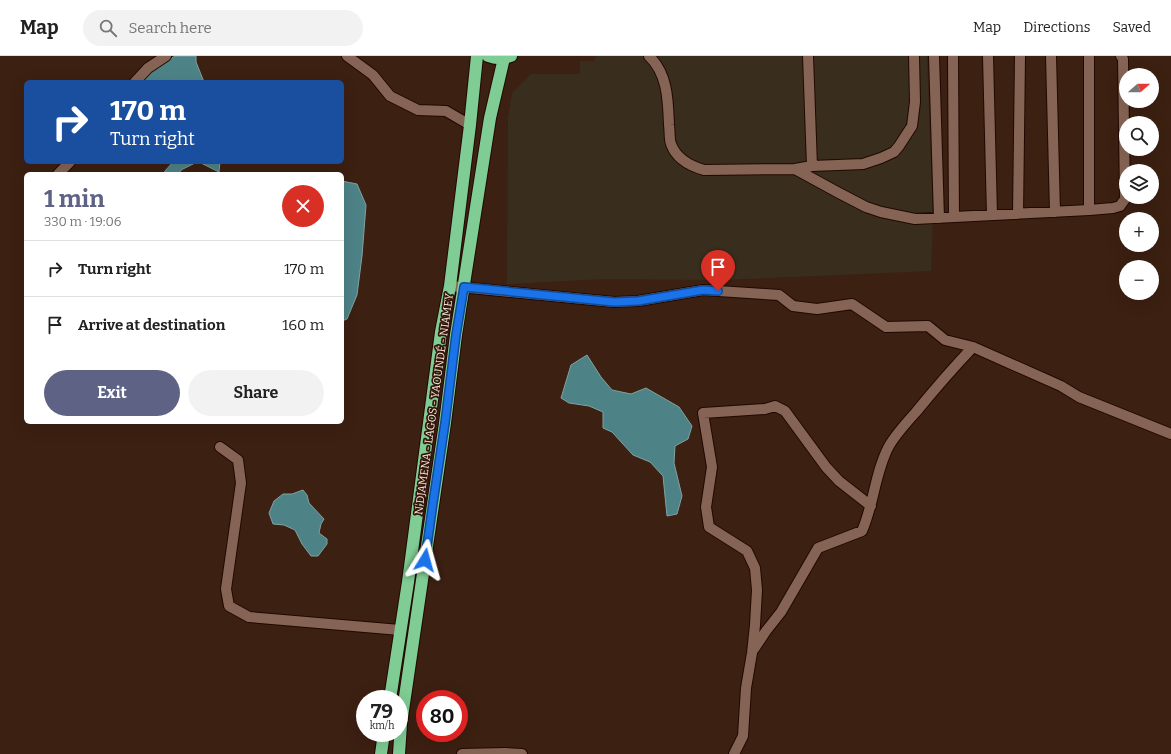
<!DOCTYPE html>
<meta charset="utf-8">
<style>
body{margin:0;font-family:Bitter,serif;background:#f2f2f2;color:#222;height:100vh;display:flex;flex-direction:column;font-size:15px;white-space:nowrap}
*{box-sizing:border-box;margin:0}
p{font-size:13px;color:#767676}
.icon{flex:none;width:22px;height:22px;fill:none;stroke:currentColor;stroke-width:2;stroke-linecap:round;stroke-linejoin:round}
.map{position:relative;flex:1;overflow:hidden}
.details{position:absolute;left:24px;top:116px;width:320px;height:252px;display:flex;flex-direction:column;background:#fff;border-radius:6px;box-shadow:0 4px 16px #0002}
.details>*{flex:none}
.banner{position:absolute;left:24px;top:24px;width:320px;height:84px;border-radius:6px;box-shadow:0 4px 16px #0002;background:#1a4fa0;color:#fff;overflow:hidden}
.needle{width:26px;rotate:69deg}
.buttons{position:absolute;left:1119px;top:12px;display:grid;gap:8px}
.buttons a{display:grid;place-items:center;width:40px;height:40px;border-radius:50%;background:#fff;box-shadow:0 4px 16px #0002;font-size:20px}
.speed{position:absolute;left:356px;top:634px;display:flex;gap:8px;font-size:20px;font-weight:700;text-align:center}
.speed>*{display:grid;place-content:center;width:52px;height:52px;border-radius:50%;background:#fff;box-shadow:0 4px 16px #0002;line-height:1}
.speed small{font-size:10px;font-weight:400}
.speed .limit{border:6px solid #d22;background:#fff;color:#111}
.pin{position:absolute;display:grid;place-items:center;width:34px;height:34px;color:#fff;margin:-41px -17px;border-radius:50% 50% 50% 0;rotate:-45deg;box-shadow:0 0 4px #0007}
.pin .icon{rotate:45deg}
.me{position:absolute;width:44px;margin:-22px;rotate:8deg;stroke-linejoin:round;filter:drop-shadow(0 0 3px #0008)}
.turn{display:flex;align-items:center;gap:14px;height:84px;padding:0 20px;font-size:18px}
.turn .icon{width:52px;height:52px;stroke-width:2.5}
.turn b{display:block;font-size:28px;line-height:34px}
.round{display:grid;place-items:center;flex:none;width:42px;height:42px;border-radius:21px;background:#f2f2f2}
.summary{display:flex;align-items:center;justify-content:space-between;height:68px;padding:0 20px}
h1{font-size:24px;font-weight:700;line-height:30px;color:#5e6284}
.action{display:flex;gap:8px;margin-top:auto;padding:8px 20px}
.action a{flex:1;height:46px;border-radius:24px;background:#5e6284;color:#fff;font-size:16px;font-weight:700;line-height:46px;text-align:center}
.action a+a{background:#f2f2f2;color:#222}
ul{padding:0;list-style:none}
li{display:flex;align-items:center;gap:12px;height:56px;padding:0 20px;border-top:1px solid #e0e0e0}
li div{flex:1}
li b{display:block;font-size:15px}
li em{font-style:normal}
header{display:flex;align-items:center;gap:24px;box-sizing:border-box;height:56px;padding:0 20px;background:#fff;border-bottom:1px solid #e0e0e0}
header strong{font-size:19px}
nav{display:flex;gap:22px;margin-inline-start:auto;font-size:14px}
.search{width:280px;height:36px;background:#f2f2f2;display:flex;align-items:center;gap:10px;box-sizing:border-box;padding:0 14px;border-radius:22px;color:#767676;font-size:15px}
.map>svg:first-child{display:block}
.industrial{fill:#392e1e}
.water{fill:#4d8387;stroke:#81a1a1}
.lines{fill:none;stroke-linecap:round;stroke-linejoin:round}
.minor-casing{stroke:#220800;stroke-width:12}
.highway-casing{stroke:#220800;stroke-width:14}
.minor{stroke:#866455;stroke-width:10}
.highway{stroke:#7fcc94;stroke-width:12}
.route-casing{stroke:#114b97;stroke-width:10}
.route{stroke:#1a73e8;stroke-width:7}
.labels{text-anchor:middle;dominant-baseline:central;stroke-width:3.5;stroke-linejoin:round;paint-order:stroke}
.street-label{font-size:11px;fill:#fae6dd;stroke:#321609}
</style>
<header>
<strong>Map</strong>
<div class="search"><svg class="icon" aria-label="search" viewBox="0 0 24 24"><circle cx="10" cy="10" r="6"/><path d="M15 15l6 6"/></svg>Search here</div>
<nav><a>Map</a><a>Directions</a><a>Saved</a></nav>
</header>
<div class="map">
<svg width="1171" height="698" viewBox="0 0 1171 698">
<rect width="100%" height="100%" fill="#3c2012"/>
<path class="industrial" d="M596,0h331l6,162 -2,53 -210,9 -117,-1 -97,5 1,-166 4,-25 19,-19h49v-13h14z"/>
<path class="water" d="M175,0h21v6l8,20h-63l6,-7z
M173,106h24l-16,8 -2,4h-15l1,-3z
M199,106h21l-1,10z
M342,125l15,3 9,21 -4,51 -5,39 -10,24 -5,2z
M587,299l14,22 11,13 19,4 15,-6 33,19 13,19 -4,13 -13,7 -1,17 8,33 -5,18 -10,2 -4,-40 -13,-14 -17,-7 -21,-23 -9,-4v-16l-14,-6 -20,-3 -8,-5 10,-33z
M303,434l4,5 2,8 15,16 -3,5 -2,9 8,6v5l-9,12h-7l-9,-12 -7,-14 -11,-5 -11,-1 -4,-11 5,-12 9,-7h9z"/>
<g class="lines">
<defs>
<path id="minor" d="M347,0l26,19 17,21 28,14 28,1 24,14
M649,0c19,18 19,45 20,69 1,6 0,14 2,19 5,14 19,22 33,26l91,-1 17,-3 51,-2 18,-6 13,-6 5,-6 13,-20 3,-24 -1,-46
M808,0l4,110
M934,0l5,162
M953,0l1,161
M988,0l4,159
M1051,0l4,156
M135,26l13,-14 18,-12
M795,113l44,24 27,14 15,5 34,7 174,-9 24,-2 7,-2 5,-7 -2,-140 -2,-3
M58,118l12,-12
M1089,154v-154
M1018,158l2,-158
M450,230l164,16 24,-1 65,-11 76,5 14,11 24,3 35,-5 34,23 42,-1 17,14 28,7 88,39 18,11 92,37
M220,391l18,13 3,23 -15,106 3,17 20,11 151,13
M754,593l12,-18 15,-19 37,-64 44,-17c12,-27 13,-59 27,-85 7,-12 17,-23 27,-34 18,-22 37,-44 57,-65
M462,698l43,-1 17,1
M734,698l9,-18 3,-48 6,-35 3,-28 2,-35 -2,-22 -8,-17 -38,-24 -3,-20 6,-40 -9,-54 62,-4 10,-3 10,5 41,56 13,14 32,25"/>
<path id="highway" d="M488,0c8,3 15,3 23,0
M390,643l18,-117 33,-250 9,-46 20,-161 7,-69
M381,698l3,-21
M399,698l2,-30 44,-301 11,-88 34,-217 14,-60"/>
</defs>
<use href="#minor" class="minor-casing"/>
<use href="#highway" class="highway-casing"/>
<use href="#minor" class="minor"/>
<use href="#highway" class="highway"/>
</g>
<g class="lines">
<defs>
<path id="route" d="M425,504l8,-57 12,-80 11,-88 8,-48 150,15 24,-1 65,-11 15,1"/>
</defs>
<use href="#route" class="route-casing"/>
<use href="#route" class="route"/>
</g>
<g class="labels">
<g class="street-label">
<text transform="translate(434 348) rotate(-82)">N'DJAMENA - LAGOS - YAOUNDÉ - NIAMEY</text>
</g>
</g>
</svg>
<div class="buttons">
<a><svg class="needle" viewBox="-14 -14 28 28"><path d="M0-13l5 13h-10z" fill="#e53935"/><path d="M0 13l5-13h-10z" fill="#767676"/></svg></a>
<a><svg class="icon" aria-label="search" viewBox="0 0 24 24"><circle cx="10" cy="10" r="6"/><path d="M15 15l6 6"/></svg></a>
<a><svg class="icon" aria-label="layers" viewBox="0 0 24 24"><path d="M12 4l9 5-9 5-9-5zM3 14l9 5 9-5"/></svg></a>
<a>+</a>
<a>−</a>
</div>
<div class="speed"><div>79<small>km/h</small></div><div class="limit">80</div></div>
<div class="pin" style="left:718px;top:235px;background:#d93025"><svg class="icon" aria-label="arrive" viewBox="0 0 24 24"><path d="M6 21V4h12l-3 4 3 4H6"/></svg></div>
<svg class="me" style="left:425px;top:504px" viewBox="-20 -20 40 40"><path d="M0-17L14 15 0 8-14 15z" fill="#1a73e8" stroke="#fff" stroke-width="4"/></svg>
<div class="banner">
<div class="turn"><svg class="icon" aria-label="right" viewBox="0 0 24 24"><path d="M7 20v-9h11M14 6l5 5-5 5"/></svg><div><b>170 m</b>Turn right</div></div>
</div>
<section class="details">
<div class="summary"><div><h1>1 min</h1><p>330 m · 19:06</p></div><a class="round" style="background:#d93025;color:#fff"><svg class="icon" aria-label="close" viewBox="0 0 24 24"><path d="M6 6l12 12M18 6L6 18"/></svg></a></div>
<ul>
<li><svg class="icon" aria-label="right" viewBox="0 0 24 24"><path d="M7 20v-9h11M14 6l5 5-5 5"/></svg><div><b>Turn right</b></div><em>170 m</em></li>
<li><svg class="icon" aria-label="arrive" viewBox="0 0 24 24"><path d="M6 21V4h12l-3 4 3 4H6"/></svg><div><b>Arrive at destination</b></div><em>160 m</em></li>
</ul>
<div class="action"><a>Exit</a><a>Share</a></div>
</section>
</div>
